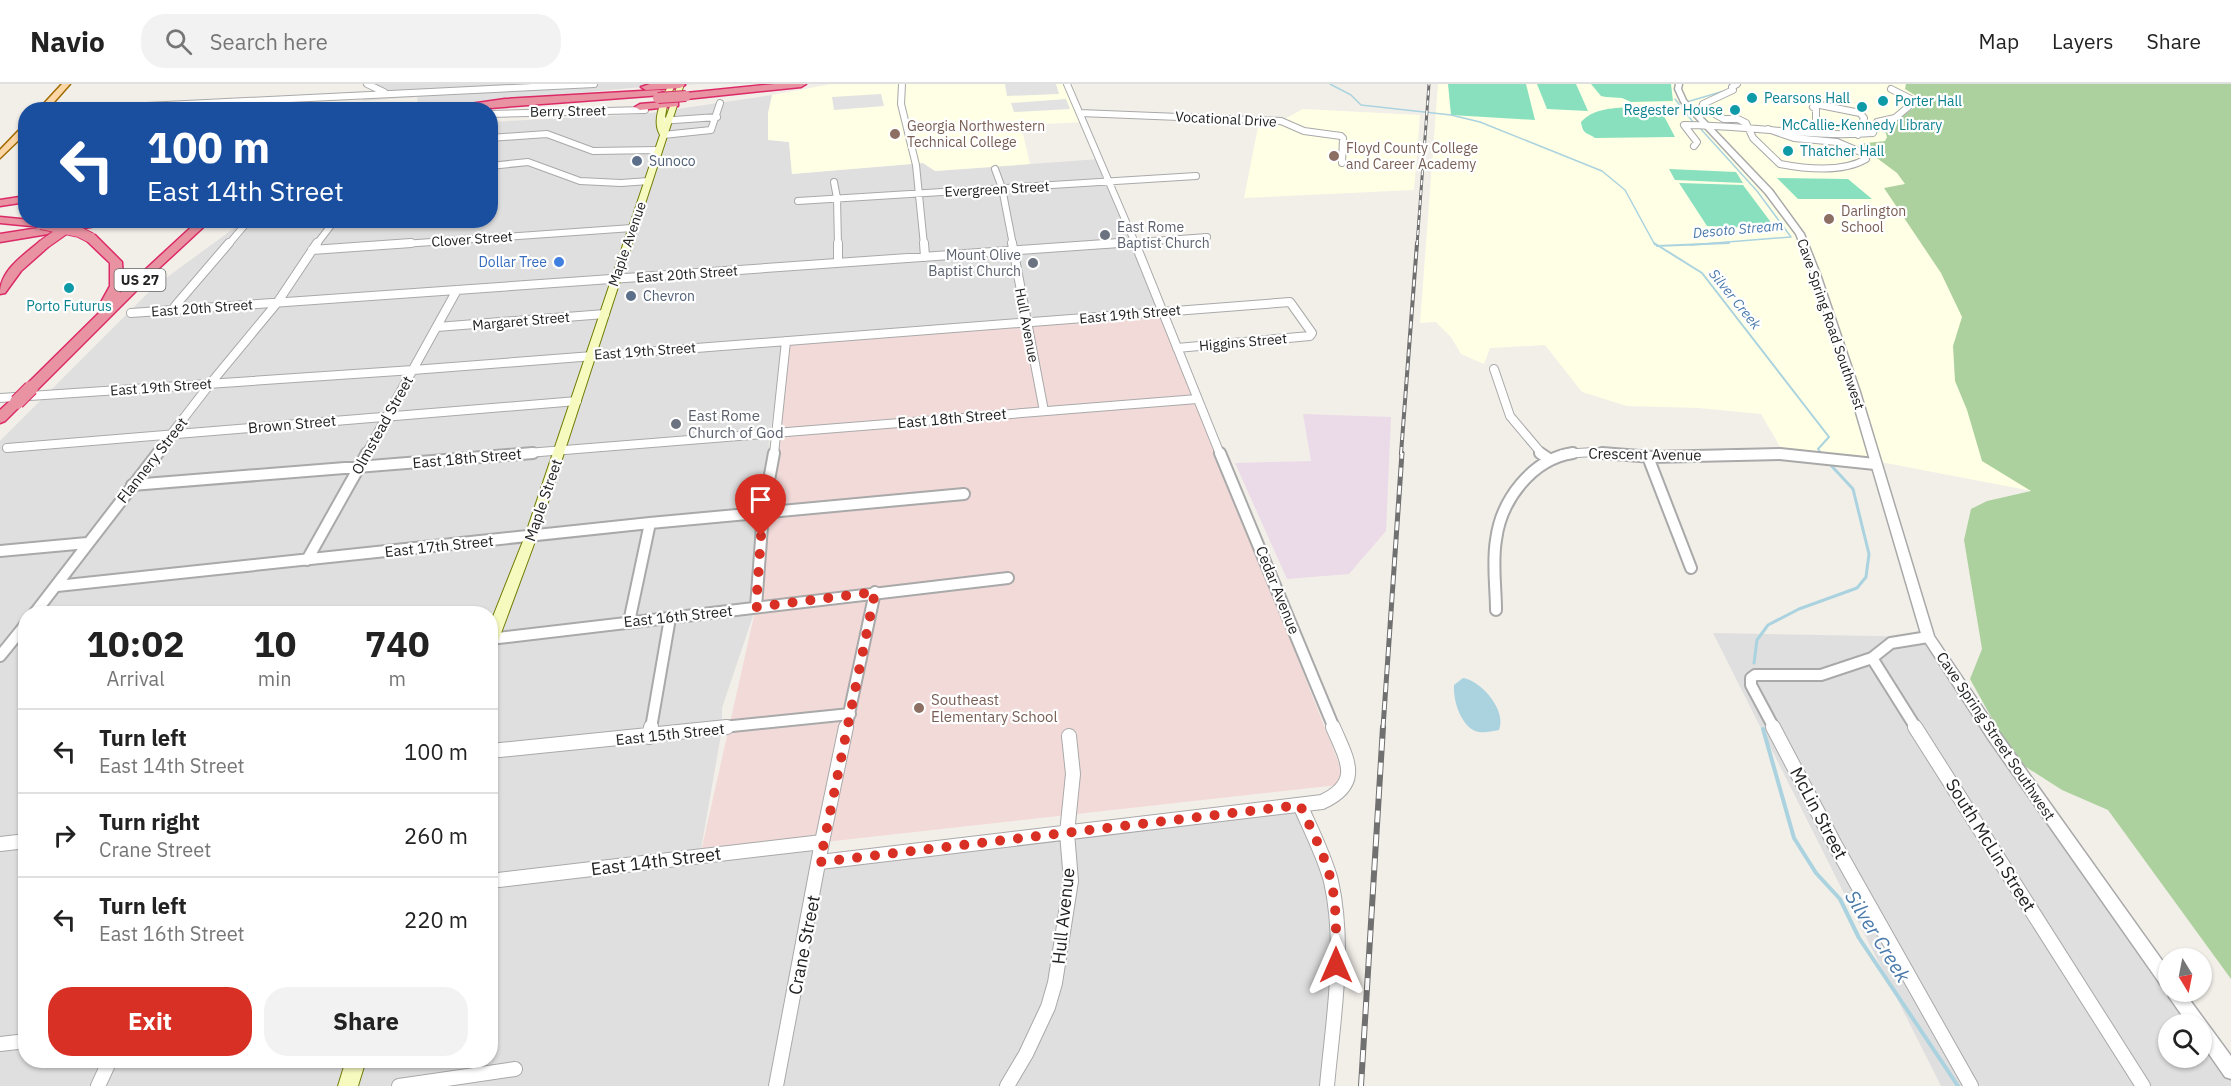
<!DOCTYPE html>
<style>
body{margin:0;font-family:"IBM Plex Sans",sans-serif;background:#f2f2f2;color:#222;height:100vh;display:flex;flex-direction:column;font-size:22px;white-space:nowrap}
*{box-sizing:border-box;margin:0}
p{font-size:20px;color:#767676}
.icon{flex:none;width:33px;height:33px;fill:none;stroke:currentColor;stroke-width:2;stroke-linecap:round;stroke-linejoin:round}
.map{position:relative;flex:1;overflow:hidden}
.panel{position:absolute;left:18px;top:522px;width:480px;height:462px;display:flex;flex-direction:column;background:#fff;border-radius:24px;box-shadow:0 2px 4px #0004}
.panel>*{flex:none}
.banner{position:absolute;left:18px;top:18px;width:480px;height:126px;border-radius:24px;box-shadow:0 2px 4px #0004;background:#1a4fa0;color:#fff;overflow:hidden}
.needle{width:39px;rotate:170deg}
.controls{position:absolute;left:2158px;top:864px;display:grid;gap:12px}
.controls a{display:grid;place-items:center;width:54px;height:54px;border-radius:50%;background:#fff;box-shadow:0 2px 4px #0004;font-size:30px}
.pin{position:absolute;display:grid;place-items:center;width:51px;height:51px;color:#fff;margin:-62px -26px;border-radius:50% 50% 50% 0;rotate:-45deg;box-shadow:0 0 6px #0007}
.pin .icon{rotate:45deg}
.me{position:absolute;width:66px;margin:-33px;rotate:0deg;stroke-linejoin:round;filter:drop-shadow(0 0 4px #0008)}
.turn{display:flex;align-items:center;gap:21px;height:126px;padding:0 30px;font-size:27px}
.turn .icon{width:78px;height:78px;stroke-width:2.5}
.turn b{display:block;font-size:42px;line-height:51px}
.eta{display:flex;justify-content:space-evenly;align-items:center;height:102px;text-align:center}
.eta b{font-size:36px;font-weight:700;line-height:42px}
.cta{display:flex;gap:12px;margin-top:auto;padding:12px 30px}
.cta a{flex:1;height:69px;border-radius:24px;background:#d93025;color:#fff;font-size:24px;font-weight:700;line-height:69px;text-align:center}
.cta a+a{background:#f2f2f2;color:#222}
ul{padding:0;list-style:none}
li{display:flex;align-items:center;gap:18px;height:84px;padding:0 30px;border-top:2px solid #e0e0e0}
li div{flex:1}
li b{display:block;font-size:22px}
li em{font-style:normal}
header{display:flex;align-items:center;gap:36px;box-sizing:border-box;height:84px;padding:0 30px;background:#fff;border-bottom:2px solid #e0e0e0}
header strong{font-size:28px}
nav{display:flex;gap:33px;margin-inline-start:auto;font-size:21px}
.search{width:420px;height:54px;background:#f2f2f2;display:flex;align-items:center;gap:15px;box-sizing:border-box;padding:0 21px;border-radius:24px;color:#767676;font-size:22px}
.map>svg:first-child{display:block}
.residential{fill:#e0dfdf;fill-rule:evenodd}
.commercial{fill:#f2dad9}
.industrial{fill:#ebdbe8}
.education{fill:#ffffe5}
.forest{fill:#add19e}
.pitch{fill:#88e0be}
.parking{fill:#e2e2e2}
.water{fill:#aad3df}
.lines{fill:none;stroke-linecap:round;stroke-linejoin:round}
.stream-far3{stroke:#aad3df;stroke-width:1.5}
.stream-far2{stroke:#aad3df;stroke-width:2}
.stream-far1{stroke:#aad3df;stroke-width:3}
.stream{stroke:#aad3df;stroke-width:4}
.minor-far3-casing{stroke:#a9a9a9;stroke-width:8}
.minor-far2-casing{stroke:#a9a9a9;stroke-width:10}
.minor-far1-casing{stroke:#a9a9a9;stroke-width:14}
.minor-casing{stroke:#a9a9a9;stroke-width:16}
.tertiary-casing{stroke:#a9a9a9;stroke-width:3}
.secondary-casing{stroke:#707d05;stroke-width:2}
.primary-casing{stroke:#a06b00;stroke-width:3}
.motorway-casing{stroke:#dc2a67;stroke-width:3}
.minor-far3{stroke:#fff;stroke-width:6}
.minor-far2{stroke:#fff;stroke-width:8}
.minor-far1{stroke:#fff;stroke-width:10}
.minor{stroke:#fff;stroke-width:14}
.tertiary{fill:#fff;fill-rule:evenodd}
.secondary{fill:#f7fabf;fill-rule:evenodd}
.primary{fill:#fcd6a4;fill-rule:evenodd}
.motorway{fill:#e892a2;fill-rule:evenodd}
.rail-far3-casing{stroke:#707070;stroke-width:3}
.rail-far2-casing{stroke:#707070;stroke-width:4}
.rail-far1-casing{stroke:#707070;stroke-width:5}
.rail-casing{stroke:#707070;stroke-width:6}
.rail-far3{stroke:#fff;stroke-width:1.5;stroke-dasharray:5;stroke-linecap:butt}
.rail-far2{stroke:#fff;stroke-width:2;stroke-dasharray:7;stroke-linecap:butt}
.rail-far1{stroke:#fff;stroke-width:3;stroke-dasharray:9;stroke-linecap:butt}
.rail{stroke:#fff;stroke-width:4;stroke-dasharray:12;stroke-linecap:butt}
.motorway-bridge-far1-casing{stroke:#dc2a67;stroke-width:12;stroke-linecap:butt}
.motorway-bridge-casing{stroke:#dc2a67;stroke-width:16;stroke-linecap:butt}
.motorway-bridge-far1{stroke:#e892a2;stroke-width:10}
.motorway-bridge{stroke:#e892a2;stroke-width:14}
.route{stroke:#d93025;stroke-width:10;stroke-dasharray:0 18}
.culture-dot{fill:#0f9aa8;stroke:#fff;stroke-width:2}
.education-dot{fill:#8d6e63;stroke:#fff;stroke-width:2}
.service-dot{fill:#5c6f8a;stroke:#fff;stroke-width:2}
.worship-dot{fill:#6b7280;stroke:#fff;stroke-width:2}
.shop-dot{fill:#3f7fe0;stroke:#fff;stroke-width:2}
.labels{text-anchor:middle;dominant-baseline:central;stroke-width:4.5;stroke-linejoin:round;paint-order:stroke}
.far-culture-label{font-size:14px;fill:#0d838f;stroke:#fff;text-anchor:start}
.far-street-label{font-size:14px;fill:#222;stroke:#fff}
.far-education-label{font-size:14px;fill:#785e54;stroke:#fff;text-anchor:start}
.far-service-label{font-size:14px;fill:#4e5e75;stroke:#fff;text-anchor:start}
.far-worship-label{font-size:14px;fill:#5b616d;stroke:#fff;text-anchor:start}
.far-water-label{font-size:14px;font-style:italic;fill:#4a7aab;stroke:#fff}
.far-shop-label{font-size:14px;fill:#366cbe;stroke:#fff;text-anchor:end}
.shield{fill:#fff;stroke:#646464;stroke-width:1.5}
.shield-label{font-size:14px;font-weight:bold;fill:#222}
.worship-label{font-size:15px;fill:#5b616d;stroke:#fff;text-anchor:start}
.street-label{font-size:15px;fill:#222;stroke:#fff}
.education-label{font-size:15px;fill:#785e54;stroke:#fff;text-anchor:start}
.near-street-label{font-size:18px;fill:#222;stroke:#fff}
.near-water-label{font-size:20px;font-style:italic;fill:#4a7aab;stroke:#fff}
</style>
<header>
<strong>Navio</strong>
<div class="search"><svg class="icon" aria-label="search" viewBox="0 0 24 24"><circle cx="10" cy="10" r="6"/><path d="M15 15l6 6"/></svg>Search here</div>
<nav><a>Map</a><a>Layers</a><a>Share</a></nav>
</header>
<div class="map">
<svg width="2231" height="1002" viewBox="0 0 2231 1002">
<rect width="100%" height="100%" fill="#f2efe9"/>
<path class="residential" d="M372,0h330l-49,2 -235,22 -1,-11 -57,4 26,-10z
M772,11l-4,44 21,3 3,32 131,-11 12,8 165,-12 61,152 -375,30 -16,92 -14,174 -34,101v21l-22,126 122,-13 -2,19 480,-56 22,49 14,66 -9,166h-1327v-645l155,-155 89,-65 246,-1 1,-98 153,-8zM26,530h464v446h-464z
M1713,549l215,4 241,344v11h8l23,32h-31v34h33v-30l29,41v17h-290z"/>
<path class="commercial" d="M1161,227l186,473 -647,72 56,-249 30,-266z"/>
<path class="industrial" d="M1303,330l88,3 -5,114 -37,43 -62,5 -52,-116 76,-2z"/>
<path class="education" d="M832,0h240l14,38 -65,3 9,39 -95,7 -12,-8 -131,11 -3,-32 -21,-2v-27l4,-18z
M1438,0h763l-169,407 -162,-31 -85,-5 -24,-41 -63,-6 -71,-2 -45,-14 -37,-47 -55,3 -6,16 -23,-10 -10,-17 -15,-15 -16,1z
M1303,25l117,6 -6,75 -170,8 15,-76 22,-1z"/>
<path class="forest" d="M1906,0h325v895l-123,-169 -46,-20 -47,-30 -45,-81 12,-30 -18,-109 7,-31 16,-8 44,-10 -49,-30 -15,-51 -12,-29 -2,-35 9,-29 -21,-44 -57,-85 21,-4 -8,-11 -39,-29 27,-3 2,-4 -3,-9c9,-13 26,-11 37,-29l-16,-10z"/>
<path class="pitch" d="M1448,0h78l9,36 -84,-5z
M1537,0h39l12,27 -41,-2z
M1591,0h80l2,17 -42,1 -9,-4 -16,-1 -5,-1z
M1656,24l9,10 10,19 -80,1c-8,-6 -12,-3 -14,-16 16,-19 53,-14 75,-14z
M1669,85l67,3 7,11 -68,-3z
M1777,94l71,1 24,20h-74z
M1679,99l64,2 33,44 -69,-3z"/>
<path class="parking" d="M1005,0h51l3,10 -52,2z
M881,10l3,12 -50,4 -2,-13z
M1066,15l4,10 -56,3 -3,-9z"/>
<path class="water" d="M1463,594c19,3 44,33 36,52 -8,1 -16,4 -24,1 -15,-7 -22,-31 -21,-46z"/>
<g class="lines">
<path class="stream-far3" d="M1330,0l21,11 10,10 90,10 29,7 122,49 23,19 30,55
M1675,15l18,23
M1690,17l34,-10
M1690,161l101,-8 -34,-46 -58,-64"/>
<path class="stream-far2" d="M1654,159l48,30 127,164 -11,12 4,5
M1657,162l72,-3"/>
<path class="stream-far1" d="M1821,369l2,3
M1754,579l3,-23 11,-15 31,-16 58,-21 9,-11 3,-23 -16,-65 -26,-28"/>
<path class="stream" d="M1763,645l31,109 22,35 24,26 19,39 99,148"/>
<defs>
<path id="minor-far3" d="M367,0l17,8
M902,0l-1,20 15,61 8,80
M1067,0l69,161
M1737,0l-5,3 1,3 -30,14 -1,3 22,12h14l8,4 7,15 27,26c26,5 62,9 86,-5l-3,-6 -26,-11 -43,-4 -26,-9
M44,24l82,-1 468,-23
M1080,29l201,8 23,10 37,5 2,2 -1,25
M490,30l155,-4
M660,37l57,-4
M1816,49v-24l-3,-2 2,-3 45,9 4,5 -6,17
M663,51l48,-5 9,-27
M490,54l57,-4 46,17 66,-1
M1694,62l3,-4 -13,-17c63,0 127,13 189,8l4,-11 18,-4 20,-17 -24,-12
M490,82l38,-4 52,19 41,2 28,-2
M995,85l7,19 11,57
M834,98l3,16 1,47
M798,117l398,-25
M228,161l21,-25
M316,161l19,-25
M389,161l243,-17
M1098,161l109,-8"/>
<path id="minor-far2" d="M838,159v20
M924,159l1,14
M1012,159l32,168
M1135,159l85,211
M312,166l99,-7
M177,226l-2,-4 54,-63
M131,229l988,-70
M437,243l168,-13
M1494,285l16,47 32,38
M0,314l413,-28 877,-68 22,31 -2,3 -133,12
M7,364l570,-47
M156,370l54,-70 67,-81 40,-60
M366,370l91,-164
M515,370l682,-55
M774,370l12,-113
M1563,370l30,-2 24,2
M1727,370h56"/>
<path id="minor-far1" d="M1220,369l114,275
M1540,369l9,6
M1602,369l50,4 128,-3 95,10
M1648,373l43,111
M132,401l401,-32
M0,467l87,-8
M307,476l60,-107
M57,502l593,-63 314,-29
M756,523l7,-94 11,-60
M1496,526c0,-23 -4,-47 0,-70 5,-40 36,-81 77,-87
M34,530l124,-161
M629,538l21,-99
M490,555l518,-61
M0,572l26,-32
M651,644l19,-110
M713,644l137,-14
M846,644l29,-136
M1774,644l-23,-43v-7l4,-3h66l51,-17
M1916,644l-44,-70 19,-15 37,-6"/>
<path id="minor" d="M1773,643l62,118 136,241
M1915,643l228,359
M649,653l2,-10
M490,667l237,-24
M1300,721c11,25 24,50 31,76 15,67 2,138 -4,205
M0,760l26,-3
M820,778l502,-60c41,-19 25,-42 11,-75
M490,797l332,-39
M0,960l26,-3
M98,1002l12,-26
M399,1002l116,-17
M776,1002l46,-244 24,-115
M1007,1002l19,-32 22,-47 7,-24 16,-102 -4,-48 6,-59 -4,-38"/>
<path id="tertiary" d="M1676,0h6l-1,5 5,11 86,90 32,44 16,40 40,118 74,244 65,96 170,238v22h15l47,64v23l-6,-2 -23,-33v-20h-14l-19,-27 -1,-7 -5,-2 -174,-248 -67,-103 -72,-245 -38,-118 -16,-40 -30,-40 -85,-92 -6,-13z"/>
<path id="secondary" d="M669,0h6l-8,21 -3,18 14,-39h6l-147,452 -40,108 -7,5v-25l35,-88 135,-401c-9,-15 2,-36 9,-51z
M346,976h20l-8,26h-20z"/>
<path id="primary" d="M62,0h8l-23,26h-9z
M23,42h3v7l-26,25v-8z"/>
<path id="motorway" d="M650,0h34l1,1 -5,3 -34,2 -5,-3z
M775,0h31l-5,3 -115,12 -5,-3 5,-3z
M659,6l5,3 -2,2 -199,15h-35l77,-11z
M675,17l3,1v4l-38,4 -5,-3 5,-3z
M26,112v6l-26,4v-6z
M0,133l41,4 6,3 -6,3 -41,-4z
M89,136h30l-5,3 -114,19v-8z
M199,136h12l-54,50 -121,121h-10l-2,-3 2,-3 77,-76 -4,-3 11,-20v-23l-23,-22v-6h8l27,27 1,18 -3,13z
M44,156l4,1v6l-27,24 -16,22 -5,1c0,-24 23,-38 40,-53z
M17,314l7,4 -19,19 -5,2v-13l12,-11z"/>
</defs>
<use href="#minor-far3" class="minor-far3-casing"/>
<use href="#minor-far2" class="minor-far2-casing"/>
<use href="#minor-far1" class="minor-far1-casing"/>
<use href="#minor" class="minor-casing"/>
<use href="#tertiary" class="tertiary-casing"/>
<use href="#secondary" class="secondary-casing"/>
<use href="#primary" class="primary-casing"/>
<use href="#motorway" class="motorway-casing"/>
<use href="#minor-far3" class="minor-far3"/>
<use href="#minor-far2" class="minor-far2"/>
<use href="#minor-far1" class="minor-far1"/>
<use href="#minor" class="minor"/>
<use href="#tertiary" class="tertiary"/>
<use href="#secondary" class="secondary"/>
<use href="#primary" class="primary"/>
<use href="#motorway" class="motorway"/>
<defs>
<path id="rail-far3" d="M1417,161l12,-161"/>
<path id="rail-far2" d="M1401,370l16,-211"/>
<path id="rail-far1" d="M1383,644l19,-275"/>
<path id="rail" d="M1361,1002l22,-359"/>
</defs>
<use href="#rail-far3" class="rail-far3-casing"/>
<use href="#rail-far2" class="rail-far2-casing"/>
<use href="#rail-far1" class="rail-far1-casing"/>
<use href="#rail" class="rail-casing"/>
<use href="#rail-far3" class="rail-far3"/>
<use href="#rail-far2" class="rail-far2"/>
<use href="#rail-far1" class="rail-far1"/>
<use href="#rail" class="rail"/>
<defs>
<path id="motorway-bridge-far1" d="M658,14l28,-2
M41,140l38,8 12,6
M44,160l27,-19"/>
<path id="motorway-bridge" d="M17,318l14,-14"/>
</defs>
<use href="#motorway-bridge-far1" class="motorway-bridge-far1-casing"/>
<use href="#motorway-bridge" class="motorway-bridge-casing"/>
<use href="#motorway-bridge-far1" class="motorway-bridge-far1"/>
<use href="#motorway-bridge" class="motorway-bridge"/>
</g>
<g class="lines">
<path class="route" d="M761,452l-5,71 119,-15 -55,270 480,-57c12,26 26,52 32,80 5,26 4,53 4,80"/>
</g>
<g class="culture-dot">
<circle cx="1752" cy="14" r="6"/>
<circle cx="1883" cy="17" r="6"/>
<circle cx="1862" cy="23" r="6"/>
<circle cx="1735" cy="26" r="6"/>
<circle cx="1788" cy="67" r="6"/>
<circle cx="69" cy="204" r="6"/>
</g>
<g class="education-dot">
<circle cx="895" cy="50" r="6"/>
<circle cx="1334" cy="72" r="6"/>
<circle cx="1829" cy="135" r="6"/>
<circle cx="919" cy="624" r="6"/>
</g>
<g class="service-dot">
<circle cx="637" cy="77" r="6"/>
<circle cx="631" cy="212" r="6"/>
</g>
<g class="worship-dot">
<circle cx="1105" cy="151" r="6"/>
<circle cx="1033" cy="179" r="6"/>
<circle cx="676" cy="340" r="6"/>
</g>
<circle class="shop-dot" cx="559" cy="178" r="6"/>
<g class="labels">
<g class="far-culture-label">
<text x="1764" y="14">Pearsons Hall</text>
<text x="1895" y="17">Porter Hall</text>
<text x="1723" y="26" text-anchor="end">Regester House</text>
<text x="1862" y="41" text-anchor="middle">McCallie-Kennedy Library</text>
<text x="1800" y="67">Thatcher Hall</text>
<text x="69" y="222" text-anchor="middle">Porto Futurus</text>
</g>
<g class="far-street-label">
<text transform="translate(568 27) rotate(-1)">Berry Street</text>
<text transform="translate(1226 35) rotate(3)">Vocational Drive</text>
<text transform="translate(997 105) rotate(-3)">Evergreen Street</text>
<text transform="translate(472 155) rotate(-4)">Clover Street</text>
<text transform="translate(627 160) rotate(-71)">Maple Avenue</text>
<text transform="translate(687 190) rotate(-4)">East 20th Street</text>
<text transform="translate(202 224) rotate(-4)">East 20th Street</text>
<text transform="translate(1130 230) rotate(-5)">East 19th Street</text>
<text transform="translate(521 237) rotate(-5)">Margaret Street</text>
<text transform="translate(1831 240) rotate(71)">Cave Spring Road Southwest</text>
<text transform="translate(1027 241) rotate(79)">Hull Avenue</text>
<text transform="translate(1243 258) rotate(-5)">Higgins Street</text>
<text transform="translate(645 267) rotate(-4)">East 19th Street</text>
<text transform="translate(161 303) rotate(-4)">East 19th Street</text>
</g>
<g class="far-education-label">
<text x="907" y="42">Georgia Northwestern<tspan x="907" dy="16">Technical College</tspan></text>
<text x="1346" y="64">Floyd County College<tspan x="1346" dy="16">and Career Academy</tspan></text>
<text x="1841" y="127">Darlington<tspan x="1841" dy="16">School</tspan></text>
</g>
<g class="far-service-label">
<text x="649" y="77">Sunoco</text>
<text x="643" y="212">Chevron</text>
</g>
<g class="far-worship-label">
<text x="1117" y="143">East Rome<tspan x="1117" dy="16">Baptist Church</tspan></text>
<text x="1021" y="171" text-anchor="end">Mount Olive<tspan x="1021" dy="16">Baptist Church</tspan></text>
</g>
<g class="far-water-label">
<text transform="translate(1738 145) rotate(-5)">Desoto Stream</text>
<text transform="translate(1735 215) rotate(51)">Silver Creek</text>
</g>
<g class="far-shop-label">
<text x="547" y="178">Dollar Tree</text>
</g>
<rect class="shield" x="114.5" y="185" width="51" height="22" rx="4.5"/>
<g class="shield-label">
<text x="140" y="196">US 27</text>
</g>
<g class="worship-label">
<text x="688" y="331">East Rome<tspan x="688" dy="17">Church of God</tspan></text>
</g>
<g class="street-label">
<text transform="translate(952 334) rotate(-5)">East 18th Street</text>
<text transform="translate(292 340) rotate(-5)">Brown Street</text>
<text transform="translate(382 341) rotate(-61)">Olmstead Street</text>
<text transform="translate(1645 370) rotate(1)">Crescent Avenue</text>
<text transform="translate(467 374) rotate(-5)">East 18th Street</text>
<text transform="translate(152 376) rotate(-52)">Flannery Street</text>
<text transform="translate(543 416) rotate(-71)">Maple Street</text>
<text transform="translate(439 462) rotate(-6)">East 17th Street</text>
<text transform="translate(1278 506) rotate(68)">Cedar Avenue</text>
<text transform="translate(678 532) rotate(-6)">East 16th Street</text>
<text transform="translate(670 650) rotate(-6)">East 15th Street</text>
<text transform="translate(1996 652) rotate(56)">Cave Spring Street Southwest</text>
</g>
<g class="education-label">
<text x="931" y="615">Southeast<tspan x="931" dy="17">Elementary School</tspan></text>
</g>
<g class="near-street-label">
<text transform="translate(1819 729) rotate(62)">McLin Street</text>
<text transform="translate(1991 761) rotate(58)">South McLin Street</text>
<text transform="translate(656 777) rotate(-7)">East 14th Street</text>
<text transform="translate(1063 832) rotate(-84)">Hull Avenue</text>
<text transform="translate(804 861) rotate(-79)">Crane Street</text>
</g>
<g class="near-water-label">
<text transform="translate(1878 852) rotate(58)">Silver Creek</text>
</g>
</g>
</svg>
<div class="controls">
<a><svg class="needle" viewBox="-14 -14 28 28"><path d="M0-13l5 13h-10z" fill="#e53935"/><path d="M0 13l5-13h-10z" fill="#767676"/></svg></a>
<a><svg class="icon" aria-label="search" viewBox="0 0 24 24"><circle cx="10" cy="10" r="6"/><path d="M15 15l6 6"/></svg></a>
</div>
<div class="pin" style="left:761px;top:452px;background:#d93025"><svg class="icon" aria-label="arrive" viewBox="0 0 24 24"><path d="M6 21V4h12l-3 4 3 4H6"/></svg></div>
<svg class="me" style="left:1336px;top:881px" viewBox="-20 -20 40 40"><path d="M0-17L14 15 0 8-14 15z" fill="#d93025" stroke="#fff" stroke-width="4"/></svg>
<div class="banner">
<div class="turn"><svg class="icon" aria-label="left" viewBox="0 0 24 24"><path d="M17 20v-9H6M10 6l-5 5 5 5"/></svg><div><b>100 m</b>East 14th Street</div></div>
</div>
<section class="panel">
<div class="eta">
<div><b>10:02</b><p>Arrival</p></div>
<div><b>10</b><p>min</p></div>
<div><b>740</b><p>m</p></div>
</div>
<ul>
<li><svg class="icon" aria-label="left" viewBox="0 0 24 24"><path d="M17 20v-9H6M10 6l-5 5 5 5"/></svg><div><b>Turn left</b><p>East 14th Street</p></div><em>100 m</em></li>
<li><svg class="icon" aria-label="right" viewBox="0 0 24 24"><path d="M7 20v-9h11M14 6l5 5-5 5"/></svg><div><b>Turn right</b><p>Crane Street</p></div><em>260 m</em></li>
<li><svg class="icon" aria-label="left" viewBox="0 0 24 24"><path d="M17 20v-9H6M10 6l-5 5 5 5"/></svg><div><b>Turn left</b><p>East 16th Street</p></div><em>220 m</em></li>
</ul>
<div class="cta"><a>Exit</a><a>Share</a></div>
</section>
</div>
